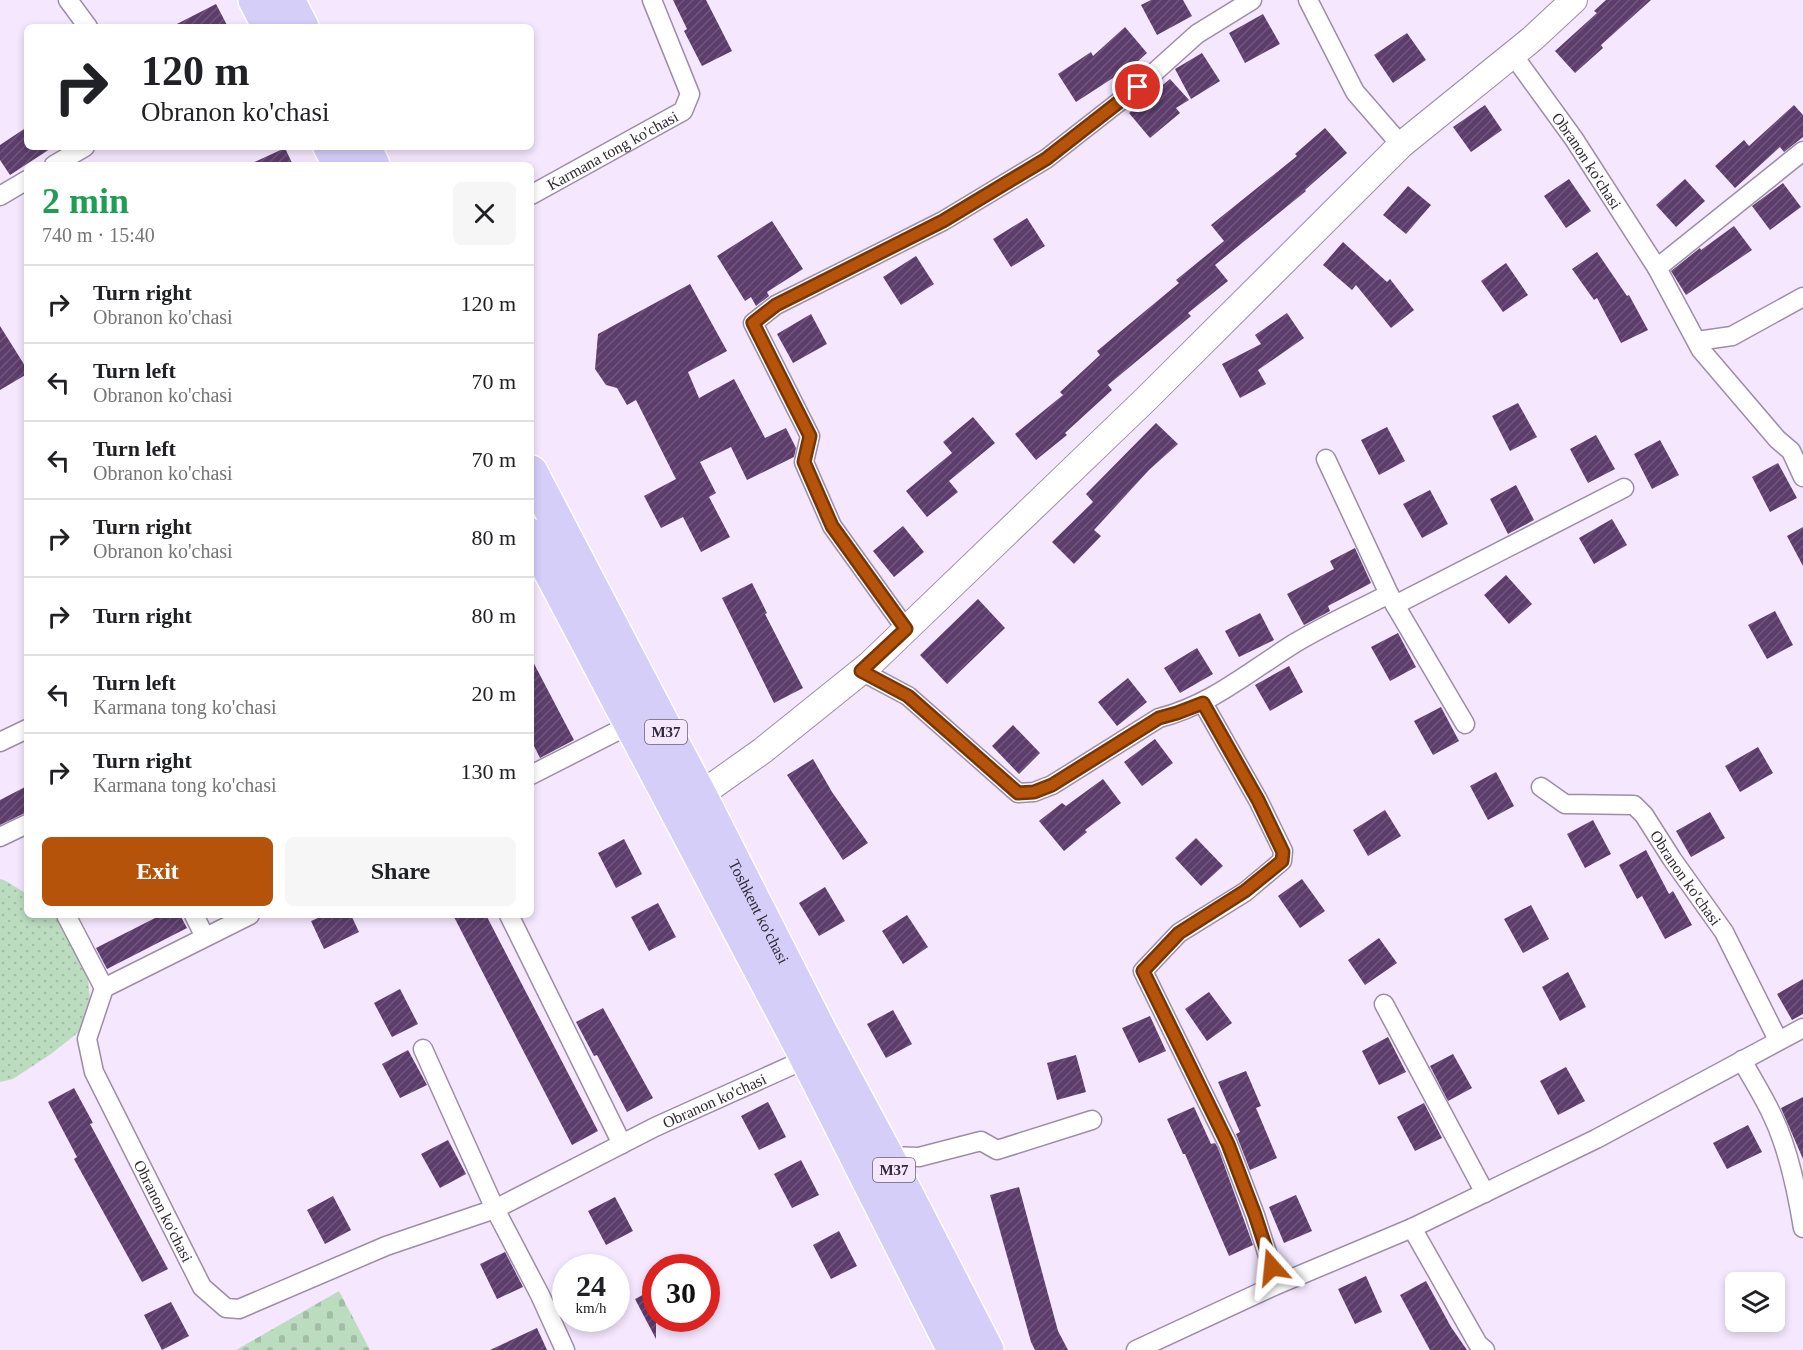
<!DOCTYPE html>
<meta charset="utf-8">
<style>
body{margin:0;font-family:"Times New Roman",serif;background:#f6f6f6;color:#202124;height:100vh;display:flex;flex-direction:column;font-size:22px;white-space:nowrap}
*{box-sizing:border-box;margin:0}
p{font-size:20px;color:#757577}
.icon{flex:none;width:33px;height:33px;fill:none;stroke:currentColor;stroke-width:2;stroke-linecap:round;stroke-linejoin:round}
.map{position:relative;flex:1;overflow:hidden}
.side{position:absolute;left:24px;top:162px;width:510px;height:756px;display:flex;flex-direction:column;background:#fff;border-radius:9px;box-shadow:0 3px 9px #0003}
.side>*{flex:none}
.guide{position:absolute;left:24px;top:24px;width:510px;height:126px;border-radius:9px;box-shadow:0 3px 9px #0003;background:#fff;color:#202124;overflow:hidden}
.tools{position:absolute;left:1725px;top:1272px;display:grid;gap:12px}
.tools a{display:grid;place-items:center;width:60px;height:60px;border-radius:9px;background:#fff;box-shadow:0 3px 9px #0003;font-size:30px}
.speed{position:absolute;left:552px;top:1254px;display:flex;gap:12px;font-size:30px;font-weight:700;text-align:center}
.speed>*{display:grid;place-content:center;width:78px;height:78px;border-radius:50%;background:#fff;box-shadow:0 3px 9px #0003;line-height:1}
.speed small{font-size:15px;font-weight:400}
.speed .limit{border:9px solid #d22;background:#fff;color:#111}
.pin{position:absolute;display:grid;place-items:center;width:51px;height:51px;color:#fff;margin:-26px;border:3px solid #fff;border-radius:50%;box-shadow:0 2px 6px #0007}
.me{position:absolute;width:66px;margin:-33px;rotate:342deg;stroke-linejoin:round;filter:drop-shadow(0 0 4px #0008)}
.turn{display:flex;align-items:center;gap:21px;height:126px;padding:0 18px;font-size:27px}
.turn .icon{width:78px;height:78px;stroke-width:2.5}
.turn b{display:block;font-size:42px;line-height:51px}
.round{display:grid;place-items:center;flex:none;width:63px;height:63px;border-radius:9px;background:#f6f6f6}
.overview{display:flex;align-items:center;justify-content:space-between;height:102px;padding:0 18px}
h1{font-size:36px;font-weight:800;line-height:45px;color:#1e9e55}
.cta{display:flex;gap:12px;margin-top:auto;padding:12px 18px}
.cta a{flex:1;height:69px;border-radius:9px;background:#b45309;color:#fff;font-size:24px;font-weight:800;line-height:69px;text-align:center}
.cta a+a{background:#f6f6f6;color:#202124}
ul{padding:0;list-style:none}
li{display:flex;align-items:center;gap:18px;height:78px;padding:0 18px;border-top:2px solid #e0e0e0}
li div{flex:1}
li b{display:block;font-size:22px}
li em{font-style:normal}
.map>svg:first-child{display:block}
.grass{fill:url(#grass-dots)}
.cemetery{fill:url(#cemetery-stones)}
.building{fill:url(#building-hatch)}
.lines{fill:none;stroke-linecap:round;stroke-linejoin:round}
.street-casing{stroke:#9e8da8;stroke-width:21}
.secondary-casing{stroke:#9e8da8;stroke-width:28}
.highway-casing{stroke:#fff;stroke-width:36}
.street{stroke:#fff;stroke-width:18}
.secondary{stroke:#fff;stroke-width:26}
.highway{stroke:#d5cef9;stroke-width:33}
.route-casing{stroke:#753606;stroke-width:15}
.route{stroke:#b45309;stroke-width:10}
.labels{text-anchor:middle;dominant-baseline:central;stroke-width:6;stroke-linejoin:round;paint-order:stroke}
.shield{fill:#f5e7fe;stroke:#6c6371;stroke-width:1.5}
.shield-label{font-size:15px;font-weight:bold;fill:#312a35}
.street-label{font-size:16px;fill:#312a35;stroke:#f5e7fe}
</style>
<div class="map">
<svg width="1803" height="1350" viewBox="0 0 1803 1350">
<defs>
<pattern id="grass-dots" width="8" height="8" patternUnits="userSpaceOnUse" patternTransform="scale(1.5)"><rect width="8" height="8" fill="#bcdcc0"/><path d="M2 2h.1M6 6h.1" fill="none" stroke="#a2bda6" stroke-width="1.8" stroke-linecap="round"/></pattern>
<pattern id="cemetery-stones" width="16" height="16" patternUnits="userSpaceOnUse" patternTransform="scale(1.5)"><rect width="16" height="16" fill="#bcdcc0"/><path d="M2 7V4a2 2 0 0 1 4 0v3zM10 15v-3a2 2 0 0 1 4 0v3z" fill="#a2bda6"/></pattern>
<pattern id="building-hatch" width="6" height="6" patternUnits="userSpaceOnUse" patternTransform="scale(1.5)"><rect width="6" height="6" fill="#5c3d6c"/><path d="M-1 1l2-2M0 6l6-6M5 7l2-2" fill="none" stroke="#70577d"/></pattern>
</defs>
<rect width="100%" height="100%" fill="#f5e7fe"/>
<path class="grass" d="M0,879l6,2 21,13v21h28l17,22 15,30 3,34 -10,30 -29,23 -38,25 -13,3z"/>
<path class="cemetery" d="M339,1291l31,59h-134z"/>
<path class="building" d="M673,0h33l26,51 -30,15 -18,-35 3,-2z
M1151,0h32l9,16 -35,19 -16,-30z
M1606,0h45l-50,45 2,3 -28,25 -20,-22 42,-38 -3,-2z
M216,4l12,23h-57z
M1263,14l17,30 -35,19 -16,-30z
M1125,27l22,26 -29,26 -2,-3 -40,26 -18,-28 33,-22 2,4z
M1407,33l19,27 -33,23 -19,-28z
M1202,53l18,28 -29,18 -16,-30z
M1170,79l19,21 -13,8 4,5 -30,25 -21,-25z
M1485,105l17,25 -31,22 -18,-25z
M1794,105l9,10v22l-19,15 -4,-5 -45,41 -20,-22 29,-26 5,6z
M27,127v20h26l-43,28 -10,-15v-15z
M1325,128l22,25 -42,37 1,1 -91,74 13,16 -40,32 3,3 -83,69 4,5 -47,43 2,2 -31,25 -21,-26 48,-39 -3,-3 40,-37 -3,-4 82,-68 -3,-3 48,-39 -13,-16 86,-69 -2,-2z
M285,148l8,17h-45z
M1569,179l22,32 -25,17 -22,-32z
M1685,179l20,22 -29,26 -20,-22z
M1783,183l18,24 -31,23 -18,-24z
M1408,186l23,19 -25,29 -23,-19z
M1027,218l18,28 -34,21 -18,-28z
M772,221l31,48 -36,23 2,4 -13,10 -5,-9 -6,4 -28,-45z
M1734,226l18,24 -66,45 -15,-24 29,-23 1,2z
M1343,242l44,40 3,-3 24,31 -23,18 -35,-43 -4,5 -29,-25z
M1597,252l30,44 2,-1 19,35 -27,13 -24,-45 -3,2 -22,-31z
M916,256l18,28 -33,21 -18,-28z
M1506,263l22,32 -25,17 -22,-31z
M690,284l37,67 -39,21 11,26 35,-19 31,59 21,-10 10,20 -2,9 -47,23 -16,-33 -31,15 16,31 -7,4 21,40 -29,15 -18,-35 -22,11 -17,-32 32,-17 -40,-79 -9,5 -10,-17 -11,-3 -11,-16 3,-35z
M1287,313l17,25 -46,32 8,14 -26,14 -18,-34 39,-20 -6,-9z
M811,314l16,30 -34,19 -16,-29z
M0,326l27,43v5l-27,16z
M1518,403l19,34 -27,14 -18,-35z
M973,417l22,26 -46,38 9,11 -31,25 -21,-26 46,-38 -9,-11z
M1156,423l22,21 -29,26 -55,60 7,6 -27,28 -22,-22 41,-40 -7,-8z
M1387,427l18,34 -26,14 -18,-35z
M1596,435l19,34 -27,14 -18,-34z
M1660,440l19,35 -27,14 -18,-35z
M1778,463l19,35 -27,14 -18,-35z
M1516,485l18,35 -26,14 -18,-35z
M1430,490l18,34 -26,14 -19,-34z
M1612,519l15,26 -33,19 -15,-26z
M903,526l21,26 -30,25 -21,-26z
M1803,527v39l-16,-30z
M1355,548l16,35 -43,23 2,5 -26,14 -17,-31 47,-25 -4,-8z
M1506,575l26,29 -23,20 -25,-29z
M752,583l15,30 -2,1 38,74 -29,15 -52,-105z
M978,599l27,29 -58,56 -27,-29z
M1775,611l18,34 -26,14 -19,-34z
M1260,613l14,27 -35,17 -14,-26z
M1398,633l18,34 -26,14 -19,-34z
M1197,648l16,26 -33,19 -16,-25z
M531,658l43,82 -34,18 -9,-18z
M1289,666l14,26 -33,19 -15,-26z
M1128,678l19,24 -30,24 -19,-24z
M1441,707l18,34 -26,14 -19,-34z
M1013,725l27,28 -21,21 -27,-28z
M1155,739l18,24 -31,23 -18,-24z
M1758,747l15,26 -33,19 -15,-26z
M813,759l19,33 36,51 -25,17 -56,-85z
M1496,772l18,34 -26,14 -18,-34z
M1103,779l18,24 -36,27 2,2 -23,19 -25,-30 23,-18 4,3z
M27,786v26l-27,13v-25z
M1385,810l16,26 -33,20 -15,-26z
M1710,812l15,26 -34,19 -15,-26z
M1593,820l18,34 -26,14 -18,-34z
M1196,838l27,28 -22,20 -26,-28z
M624,839l18,35 -26,14 -18,-35z
M1646,850l23,44 4,-3 19,34 -27,14 -23,-43 -5,3 -18,-34z
M1302,879l23,32 -25,17 -22,-32z
M825,887l20,34 -26,15 -20,-33z
M658,903l18,34 -27,14 -18,-34z
M1531,905l18,34 -26,14 -19,-34z
M161,915h19l7,13 -80,41 -11,-21z
M325,915h26l8,17 -35,17 -13,-28z
M453,915h33l112,216 -26,14z
M907,915l21,32 -25,17 -21,-33z
M1379,938l18,25 -32,22 -17,-25z
M1568,972l18,35 -26,14 -18,-34z
M1803,979v35l-11,6 -15,-26z
M400,989l18,35 -26,13 -18,-34z
M1209,992l23,31 -25,18 -22,-32z
M603,1008l50,90 -26,14 -30,-57 -3,1 -18,-34z
M893,1010l19,34 -26,14 -19,-34z
M1150,1016l16,35 -27,12 -17,-35z
M1388,1037l18,35 -27,13 -17,-34z
M408,1050l19,35 -27,13 -18,-34z
M1453,1054l19,34 -24,13 -18,-35z
M1076,1055l10,37 -29,8 -10,-37z
M1566,1067l19,34 -27,14 -18,-34z
M1246,1071l15,35 -5,2 21,50 -27,12 -14,-36 4,-2 -22,-50z
M74,1088l19,35 -3,1 78,145 -26,13 -68,-123 3,-2 -29,-55z
M1803,1097v62l-22,-51z
M768,1102l18,35 -27,13 -18,-34z
M1424,1103l18,35 -27,13 -18,-34z
M1194,1107l17,37 4,-1 3,5 35,97 -24,11 -44,-102h-2l-16,-35z
M1748,1125l14,27 -35,17 -14,-26z
M448,1140l18,34 -26,14 -19,-34z
M801,1160l18,35 -27,13 -18,-34z
M1019,1187l39,144 10,19h-33l-4,-8 -41,-147z
M1296,1195l16,36 -28,12 -15,-36z
M333,1196l18,34 -26,14 -18,-34z
M615,1197l18,34 -27,14 -18,-34z
M839,1231l18,35 -26,13 -18,-34z
M505,1252l18,35 -26,12 -17,-35z
M1366,1276l16,36 -27,12 -17,-35z
M1426,1281l25,46 16,23h-37l-5,-9 -25,-46z
M656,1288v51l-21,-40z
M171,1302l18,34 -27,14 -18,-35z
M537,1328l10,22h-57z"/>
<g class="lines">
<defs>
<g id="street">
<path d="M68,0l20,27"/>
<path d="M1308,0l47,92 46,53"/>
<path id="s1" d="M1513,55l61,84 83,129 146,-117"/>
<path d="M54,165l31,-18"/>
<path id="s2" d="M531,195l152,-84 7,-17 -38,-94"/>
<path d="M0,196l27,-16"/>
<path d="M1657,268l44,82 76,89 14,12 12,26"/>
<path d="M1697,341l35,-5 71,-39"/>
<path d="M1389,594l6,11 229,-117"/>
<path d="M1395,605l70,119"/>
<path d="M906,629l-74,-103 -28,-64 6,-26 -57,-113 23,-18 167,-84 103,-62 92,-72 59,-53 55,-34"/>
<path d="M861,671l47,25 110,97 16,-1 18,-7 107,-67c52,-13 91,-47 136,-75 30,-18 63,-33 94,-49l-63,-135"/>
<path d="M1203,703l55,97 25,51 -1,10 -37,31 -66,41 -36,38 85,173 27,71 22,69"/>
<path d="M0,742l27,-13"/>
<path d="M531,775l100,-51"/>
<path id="s3" d="M1541,787l24,17 69,1 10,10 28,44 52,73 54,108"/>
<path d="M0,837l27,-13"/>
<path d="M66,915l38,73"/>
<path d="M194,915l11,22"/>
<path id="s4" d="M250,915l-146,73 -17,51 7,33 108,215 24,21 13,1 147,-63 109,-37 160,-82 151,-68"/>
<path d="M509,915l113,229"/>
<path d="M1384,1004l101,189"/>
<path d="M423,1049l72,160 45,86 25,55"/>
<path d="M1742,1060c10,19 22,37 31,57 16,34 24,74 30,111"/>
<path d="M887,1156l32,1 62,-16 16,9 95,-30"/>
<path d="M1412,1228l66,116 7,6"/>
<path d="M1136,1350l138,-64 138,-58 184,-89 207,-111"/>
</g>
<path id="secondary" d="M700,795l62,-44 107,-86 277,-266 255,-254 131,-106 42,-39"/>
<g id="highway">
<path d="M255,0l14,27"/>
<path d="M288,0l14,27"/>
<path d="M330,147l10,18"/>
<path d="M364,147l9,18"/>
<path id="s5" d="M531,472l169,323 122,240 65,121 100,194"/>
<path d="M531,535l270,512 153,303"/>
</g>
</defs>
<use href="#street" class="street-casing"/>
<use href="#secondary" class="secondary-casing"/>
<use href="#highway" class="highway-casing"/>
<use href="#street" class="street"/>
<use href="#secondary" class="secondary"/>
<use href="#highway" class="highway"/>
</g>
<g class="lines">
<defs>
<path id="route" d="M1138,87l-92,72 -103,62 -167,84 -23,18 57,113 -6,26 28,64 74,103 -45,42 47,25 110,97 16,-1 18,-7 107,-67 18,-5 26,-10 55,97 25,52 -1,9 -37,30 -66,42 -36,38 85,173 27,71 17,52"/>
</defs>
<use href="#route" class="route-casing"/>
<use href="#route" class="route"/>
</g>
<g class="labels">
<g class="shield">
<rect x="645" y="720" width="42" height="24" rx="4.5"/>
<rect x="873" y="1158" width="42" height="24" rx="4.5"/>
</g>
<g class="shield-label">
<text x="666" y="732">M37</text>
<text x="894" y="1170">M37</text>
</g>
<g class="street-label">
<text stroke="none"><textPath href="#s2" startOffset="93">Karmana tong ko'chasi</textPath></text>
<text stroke="none"><textPath href="#s1" startOffset="129">Obranon ko'chasi</textPath></text>
<text stroke="none"><textPath href="#s3" startOffset="188">Obranon ko'chasi</textPath></text>
<text stroke="none"><textPath href="#s5" startOffset="495">Toshkent ko'chasi</textPath></text>
<text stroke="none"><textPath href="#s4" startOffset="1056">Obranon ko'chasi</textPath></text>
<text stroke="none"><textPath href="#s4" startOffset="406">Obranon ko'chasi</textPath></text>
</g>
</g>
</svg>
<div class="tools">
<a><svg class="icon" aria-label="layers" viewBox="0 0 24 24"><path d="M12 4l9 5-9 5-9-5zM3 14l9 5 9-5"/></svg></a>
</div>
<div class="speed"><div>24<small>km/h</small></div><div class="limit">30</div></div>
<div class="pin" style="left:1138px;top:87px;background:#d93025"><svg class="icon" aria-label="arrive" viewBox="0 0 24 24"><path d="M6 21V4h12l-3 4 3 4H6"/></svg></div>
<svg class="me" style="left:1272px;top:1267px" viewBox="-20 -20 40 40"><path d="M0-17L14 15 0 8-14 15z" fill="#b45309" stroke="#fff" stroke-width="4"/></svg>
<div class="guide">
<div class="turn"><svg class="icon" aria-label="right" viewBox="0 0 24 24"><path d="M7 20v-9h11M14 6l5 5-5 5"/></svg><div><b>120 m</b>Obranon ko'chasi</div></div>
</div>
<section class="side">
<div class="overview"><div><h1>2 min</h1><p>740 m · 15:40</p></div><a class="round"><svg class="icon" aria-label="close" viewBox="0 0 24 24"><path d="M6 6l12 12M18 6L6 18"/></svg></a></div>
<ul>
<li><svg class="icon" aria-label="right" viewBox="0 0 24 24"><path d="M7 20v-9h11M14 6l5 5-5 5"/></svg><div><b>Turn right</b><p>Obranon ko'chasi</p></div><em>120 m</em></li>
<li><svg class="icon" aria-label="left" viewBox="0 0 24 24"><path d="M17 20v-9H6M10 6l-5 5 5 5"/></svg><div><b>Turn left</b><p>Obranon ko'chasi</p></div><em>70 m</em></li>
<li><svg class="icon" aria-label="left" viewBox="0 0 24 24"><path d="M17 20v-9H6M10 6l-5 5 5 5"/></svg><div><b>Turn left</b><p>Obranon ko'chasi</p></div><em>70 m</em></li>
<li><svg class="icon" aria-label="right" viewBox="0 0 24 24"><path d="M7 20v-9h11M14 6l5 5-5 5"/></svg><div><b>Turn right</b><p>Obranon ko'chasi</p></div><em>80 m</em></li>
<li><svg class="icon" aria-label="right" viewBox="0 0 24 24"><path d="M7 20v-9h11M14 6l5 5-5 5"/></svg><div><b>Turn right</b></div><em>80 m</em></li>
<li><svg class="icon" aria-label="left" viewBox="0 0 24 24"><path d="M17 20v-9H6M10 6l-5 5 5 5"/></svg><div><b>Turn left</b><p>Karmana tong ko'chasi</p></div><em>20 m</em></li>
<li><svg class="icon" aria-label="right" viewBox="0 0 24 24"><path d="M7 20v-9h11M14 6l5 5-5 5"/></svg><div><b>Turn right</b><p>Karmana tong ko'chasi</p></div><em>130 m</em></li>
</ul>
<div class="cta"><a>Exit</a><a>Share</a></div>
</section>
</div>
